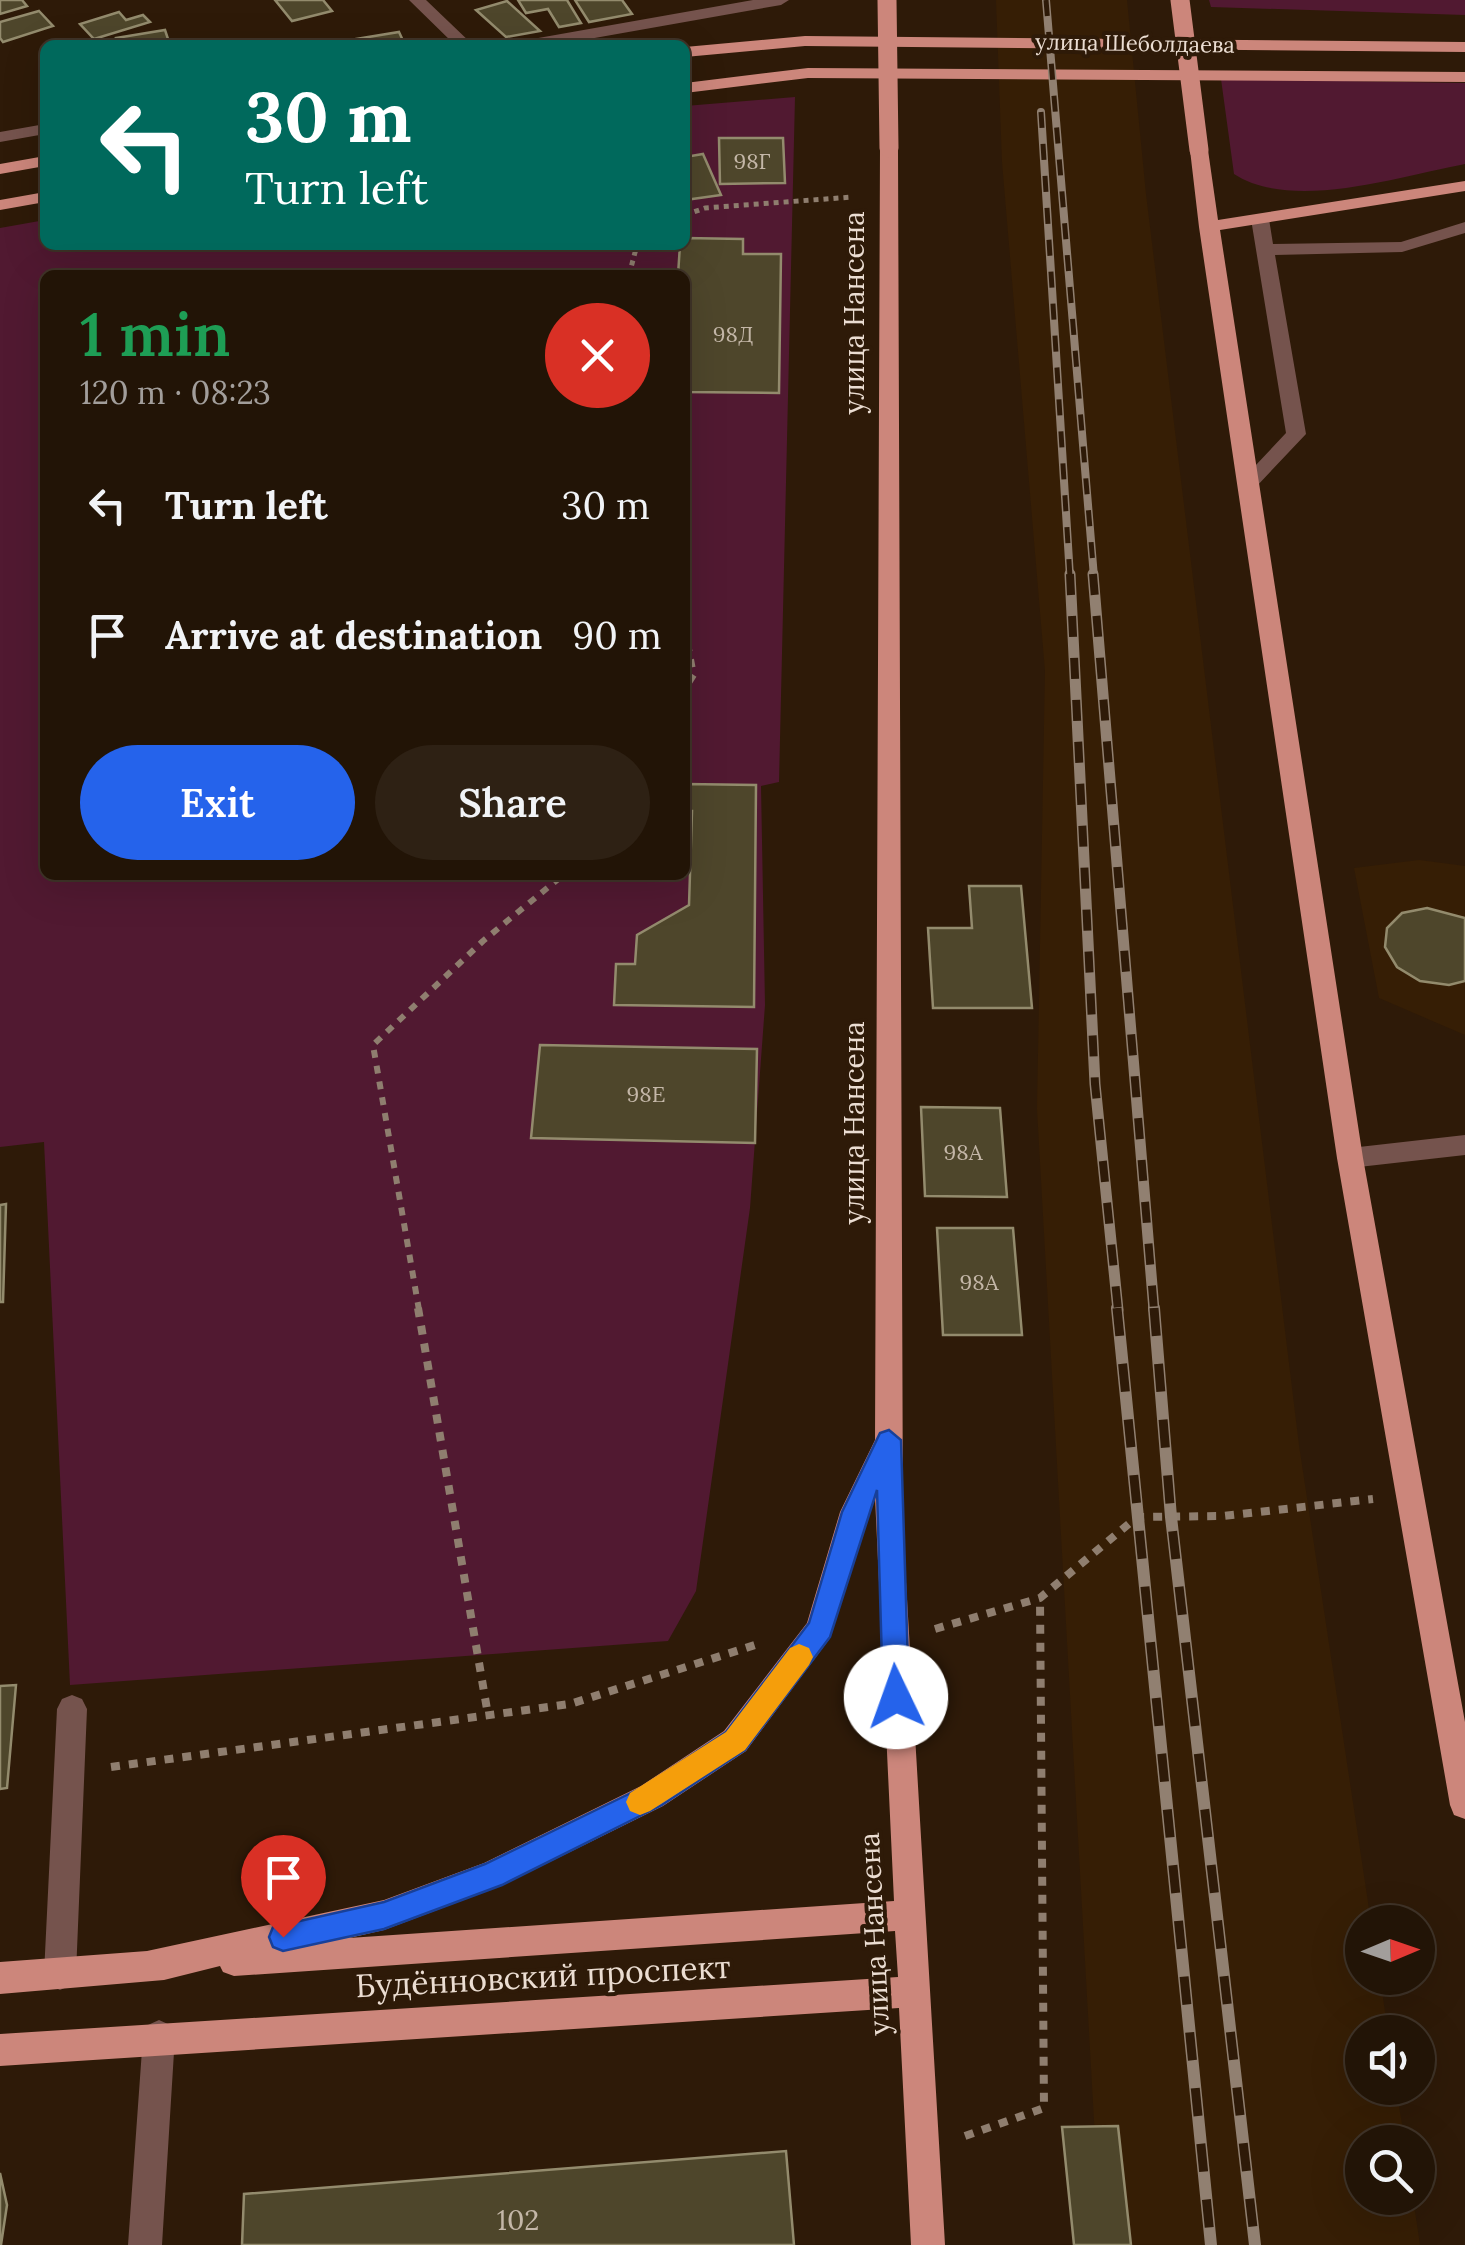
<!DOCTYPE html>
<meta charset="utf-8">
<style>
body{margin:0;font-family:Lora,serif;background:#2e2114;color:#f1f3f6;height:100vh;display:flex;flex-direction:column;font-size:38px;white-space:nowrap}
*{box-sizing:border-box;margin:0}
p{font-size:32px;color:#a29e9b}
.icon{flex:none;width:55px;height:55px;fill:none;stroke:currentColor;stroke-width:2;stroke-linecap:round;stroke-linejoin:round}
.map{position:relative;flex:1;overflow:hidden}
.drawer{position:absolute;left:40px;top:270px;width:650px;height:610px;display:flex;flex-direction:column;background:#221406;border-radius:15px;box-shadow:0 10px 40px #0002,0 0 0 2px #3f3328}
.drawer>*{flex:none}
.top-card{position:absolute;left:40px;top:40px;width:650px;height:210px;border-radius:15px;box-shadow:0 10px 40px #0002,0 0 0 2px #3f3328;background:#00695c;color:#fff;overflow:hidden}
.needle{width:65px;rotate:88deg}
.tools{position:absolute;left:1345px;top:1905px;display:grid;gap:20px}
.tools a{display:grid;place-items:center;width:90px;height:90px;border-radius:50%;background:#221406;box-shadow:0 10px 40px #0002,0 0 0 2px #3f3328;font-size:50px}
.pin{position:absolute;display:grid;place-items:center;width:85px;height:85px;color:#fff;margin:-102px -42px;border-radius:50% 50% 50% 0;rotate:-45deg;box-shadow:0 0 10px #0007}
.pin .icon{rotate:45deg}
.me{position:absolute;width:110px;margin:-55px;rotate:357deg;stroke-linejoin:round;filter:drop-shadow(0 0 8px #0008)}
.turn{display:flex;align-items:center;gap:35px;height:210px;padding:0 40px;font-size:45px}
.turn .icon{width:130px;height:130px;stroke-width:2.5}
.turn b{display:block;font-size:70px;line-height:85px}
.round{display:grid;place-items:center;flex:none;width:105px;height:105px;border-radius:52px;background:#2e2114}
.head{display:flex;align-items:center;justify-content:space-between;height:170px;padding:0 40px}
h1{font-size:60px;font-weight:600;line-height:75px;color:#1e9e55}
.button{display:flex;gap:20px;margin-top:auto;padding:20px 40px}
.button a{flex:1;height:115px;border-radius:60px;background:#2563eb;color:#fff;font-size:40px;font-weight:600;line-height:115px;text-align:center}
.button a+a{background:#2e2114;color:#f1f3f6}
ul{padding:0;list-style:none}
li{display:flex;align-items:center;gap:30px;height:130px;padding:0 40px}
li div{flex:1}
li b{display:block;font-size:38px}
li em{font-style:normal}
.map>svg:first-child{display:block}
.built{fill:#361e05}
.green{fill:#511931;fill-rule:evenodd}
.building{fill:#4e462b;stroke:#938b6d;stroke-width:2.5}
.lines{fill:none;stroke-linecap:round;stroke-linejoin:round}
.path-far2{stroke:#8f7e6f;stroke-width:5;stroke-dasharray:5 5;stroke-linecap:butt}
.path-far1{stroke:#8f7e6f;stroke-width:6;stroke-dasharray:8 8;stroke-linecap:butt}
.path{stroke:#8f7e6f;stroke-width:8;stroke-dasharray:9 9;stroke-linecap:butt}
.minor{fill:#75534d;fill-rule:evenodd}
.major{fill:#cc867b;fill-rule:evenodd}
.rail-far2-casing{stroke:#918071;stroke-width:8}
.rail-far1-casing{stroke:#918071;stroke-width:11}
.rail-casing{stroke:#918071;stroke-width:12}
.rail-far2{stroke:#2e1a08;stroke-width:5;stroke-dasharray:16;stroke-linecap:butt}
.rail-far1{stroke:#2e1a08;stroke-width:8;stroke-dasharray:21;stroke-linecap:butt}
.rail{stroke:#2e1a08;stroke-width:9;stroke-dasharray:28;stroke-linecap:butt}
.major-bridge{stroke:#cc867b;stroke-width:19}
.route{fill:#2563eb;stroke:#184099;stroke-width:2.5}
.slow{fill:#f59e0b}
.labels{text-anchor:middle;dominant-baseline:central;stroke-width:8;stroke-linejoin:round;paint-order:stroke}
.far-street-label{font-size:22px;fill:#ebddd2;stroke:#2e1a08}
.number-label{font-size:22px;fill:#c4b7a8}
.street-label{font-size:28px;fill:#ebddd2;stroke:#2e1a08}
.near-number-label{font-size:28px;fill:#c4b7a8}
.near-street-label{font-size:32px;fill:#ebddd2;stroke:#2e1a08}
</style>
<div class="map">
<svg width="1465" height="2245" viewBox="0 0 1465 2245">
<rect width="100%" height="100%" fill="#2e1a08"/>
<path class="built" d="M996,0h131l19,194 153,1251 72,477h-9v56h18l8,54h-26v56h34l9,54h-43v56h51l7,47h-319l-64,-1136 8,-438 -43,-509z
M1419,860l46,6v169l-86,-37 -25,-130z"/>
<path class="green" d="M1209,0h256v15l-254,-8z
M1221,79l244,4v81c-64,12 -173,48 -231,10z
M795,97l-16,685 -18,4 4,219 -15,203 -54,383 -28,50 -598,44 -26,-543 -44,5v-919l45,-8v25h640v-139zM45,275h640v600h-640z"/>
<path class="building" d="M0,0h22l5,6 -27,8z
M275,0h48l9,11 -40,10z
M518,0h49l14,23 -22,4 -11,-18 -22,4z
M575,0h47l10,14 -43,8z
M507,1l33,30 -34,6 -30,-27z
M39,11l14,15 -50,16 -3,-4v-16z
M119,12l7,8 17,-5 7,7 -56,17 -14,-15z
M165,30l5,15h-52l-2,-7z
M399,32l6,13h-47l-2,-6z
M719,138h64l2,45 -65,1z
M703,154l18,41 -36,5v-43z
M685,238l58,1v15h38l-2,139 -94,-1v-117h-7l2,-30h5z
M685,784l71,1 -2,222 -140,-2 2,-41h19l2,-29 52,-30 3,-94h-7z
M969,886h52l11,122h-99l-5,-80h44z
M1427,908l38,10v63l-16,4 -29,-4 -23,-14 -12,-20 2,-19 15,-15z
M540,1045l217,4 -2,94 -224,-5z
M921,1107l79,1 7,89 -82,-1z
M6,1204l-3,98h-3v-97z
M937,1228h76l9,107h-79z
M16,1685l-9,103 -7,1v-103z
M1118,2126l13,119h-57l-12,-118z
M786,2151l8,94h-552l2,-51z
M0,2173l7,32 -6,40h-1z"/>
<g class="lines">
<path class="path-far2" d="M685,215l20,-7 147,-11
M629,275l8,-30"/>
<path class="path-far1" d="M685,628l9,47 -9,14
M419,1310l-46,-265 110,-104 80,-66"/>
<path class="path" d="M418,1308l70,407
M935,1629l105,-31 97,-81 86,-1 150,-17
M111,1767l459,-63 185,-59
M965,2136l79,-28 -4,-510"/>
<path class="minor" d="M409,0h17l47,45h-18z
M753,0h36l-8,5 -226,40h-36l8,-5z
M45,124v10l-45,8v-10z
M1260,214l9,5 4,25 128,-2 64,-20v11l-63,19 -127,3 31,179 -51,54 -7,2 -10,-6 48,-51 -35,-214z
M1465,1135v20l-115,13 -9,-3 -4,-7 4,-7 9,-3z
M72,1695l10,4 5,10 -11,265 -5,11 -11,5 -11,-5 -5,-11 13,-265 5,-10z
M159,2020l11,5 5,11 -13,209h-34l15,-209 5,-11z"/>
<path class="major" d="M805,36l660,6v10l-660,-6 -120,11v-10z
M808,68l657,4v10l-657,-4 -123,15v-10z
M889,143l9,5 5,1383 42,714h-34l-12,-237 -899,58v-32l898,-57 -3,-46 -661,45 -11,-4 -3,-6 -56,14 -164,14v-32l147,-11 237,-51 100,-37 157,-77 83,-55 83,-108 33,-111 35,-72 5,-1292zM875,1497l19,404 -545,37 35,-8 119,-45 160,-79 83,-55 84,-113z
M1199,145l9,5 10,70 247,-39v10l-245,39 143,928 102,564v97l-11,-4 -4,-10 -113,-647 -138,-931 -9,-77z
M45,156v10l-45,8v-10z
M45,192v10l-45,8v-10z"/>
<defs>
<path id="rail-far2" d="M1046,0l48,577
M1041,112l29,465"/>
<path id="rail-far1" d="M1070,574l25,510 23,226
M1093,574l61,736"/>
<path id="rail" d="M1117,1308l94,937
M1154,1308l17,209 84,728"/>
</defs>
<use href="#rail-far2" class="rail-far2-casing"/>
<use href="#rail-far1" class="rail-far1-casing"/>
<use href="#rail" class="rail-casing"/>
<use href="#rail-far2" class="rail-far2"/>
<use href="#rail-far1" class="rail-far1"/>
<use href="#rail" class="rail"/>
<path class="major-bridge" d="M887,0l2,148
M1180,0l19,150"/>
</g>
<path class="route" d="M889,1430l12,10 8,257 -4,9 -9,4 -9,-4 -4,-9 -6,-207 -47,147 -85,113 -83,55 -160,80 -118,44 -101,22 -10,-4 -4,-10 4,-10 111,-25 101,-38 158,-77 83,-55 83,-109 33,-111 38,-79z"/>
<path class="slow" d="M799,1644l10,4 4,9 -4,8 -64,85 -95,61 -10,4 -10,-4 -4,-9 4,-9 96,-61 64,-84z"/>
<g class="labels">
<g class="far-street-label">
<text transform="translate(1135 43) rotate(1)">улица Шеболдаева</text>
</g>
<g class="number-label">
<text x="752" y="161">98Г</text>
<text x="733" y="334">98Д</text>
<text x="646" y="1094">98Е</text>
<text x="963" y="1152">98А</text>
<text x="979" y="1282">98А</text>
</g>
<g class="street-label">
<text transform="translate(854 313) rotate(-90)">улица Нансена</text>
<text transform="translate(854 1123) rotate(-90)">улица Нансена</text>
<text transform="translate(874 1934) rotate(-93)">улица Нансена</text>
</g>
<g class="near-number-label">
<text x="518" y="2220">102</text>
</g>
<g class="near-street-label">
<text transform="translate(543 1976) rotate(-3)">Будённовский проспект</text>
</g>
</g>
</svg>
<div class="tools">
<a><svg class="needle" viewBox="-14 -14 28 28"><path d="M0-13l5 13h-10z" fill="#e53935"/><path d="M0 13l5-13h-10z" fill="#a29e9b"/></svg></a>
<a><svg class="icon" aria-label="sound" viewBox="0 0 24 24"><path d="M4 9h4l5-4v14l-5-4H4zM17 9q2 3 0 6"/></svg></a>
<a><svg class="icon" aria-label="search" viewBox="0 0 24 24"><circle cx="10" cy="10" r="6"/><path d="M15 15l6 6"/></svg></a>
</div>
<div class="pin" style="left:283px;top:1937px;background:#d93025"><svg class="icon" aria-label="arrive" viewBox="0 0 24 24"><path d="M6 21V4h12l-3 4 3 4H6"/></svg></div>
<svg class="me" style="left:896px;top:1697px" viewBox="-20 -20 40 40"><circle r="19" fill="#fff"/><path d="M0-13L10 11 0 6-10 11z" fill="#2563eb"/></svg>
<div class="top-card">
<div class="turn"><svg class="icon" aria-label="left" viewBox="0 0 24 24"><path d="M17 20v-9H6M10 6l-5 5 5 5"/></svg><div><b>30 m</b>Turn left</div></div>
</div>
<section class="drawer">
<div class="head"><div><h1>1 min</h1><p>120 m · 08:23</p></div><a class="round" style="background:#d93025;color:#fff"><svg class="icon" aria-label="close" viewBox="0 0 24 24"><path d="M6 6l12 12M18 6L6 18"/></svg></a></div>
<ul>
<li><svg class="icon" aria-label="left" viewBox="0 0 24 24"><path d="M17 20v-9H6M10 6l-5 5 5 5"/></svg><div><b>Turn left</b></div><em>30 m</em></li>
<li><svg class="icon" aria-label="arrive" viewBox="0 0 24 24"><path d="M6 21V4h12l-3 4 3 4H6"/></svg><div><b>Arrive at destination</b></div><em>90 m</em></li>
</ul>
<div class="button"><a>Exit</a><a>Share</a></div>
</section>
</div>
